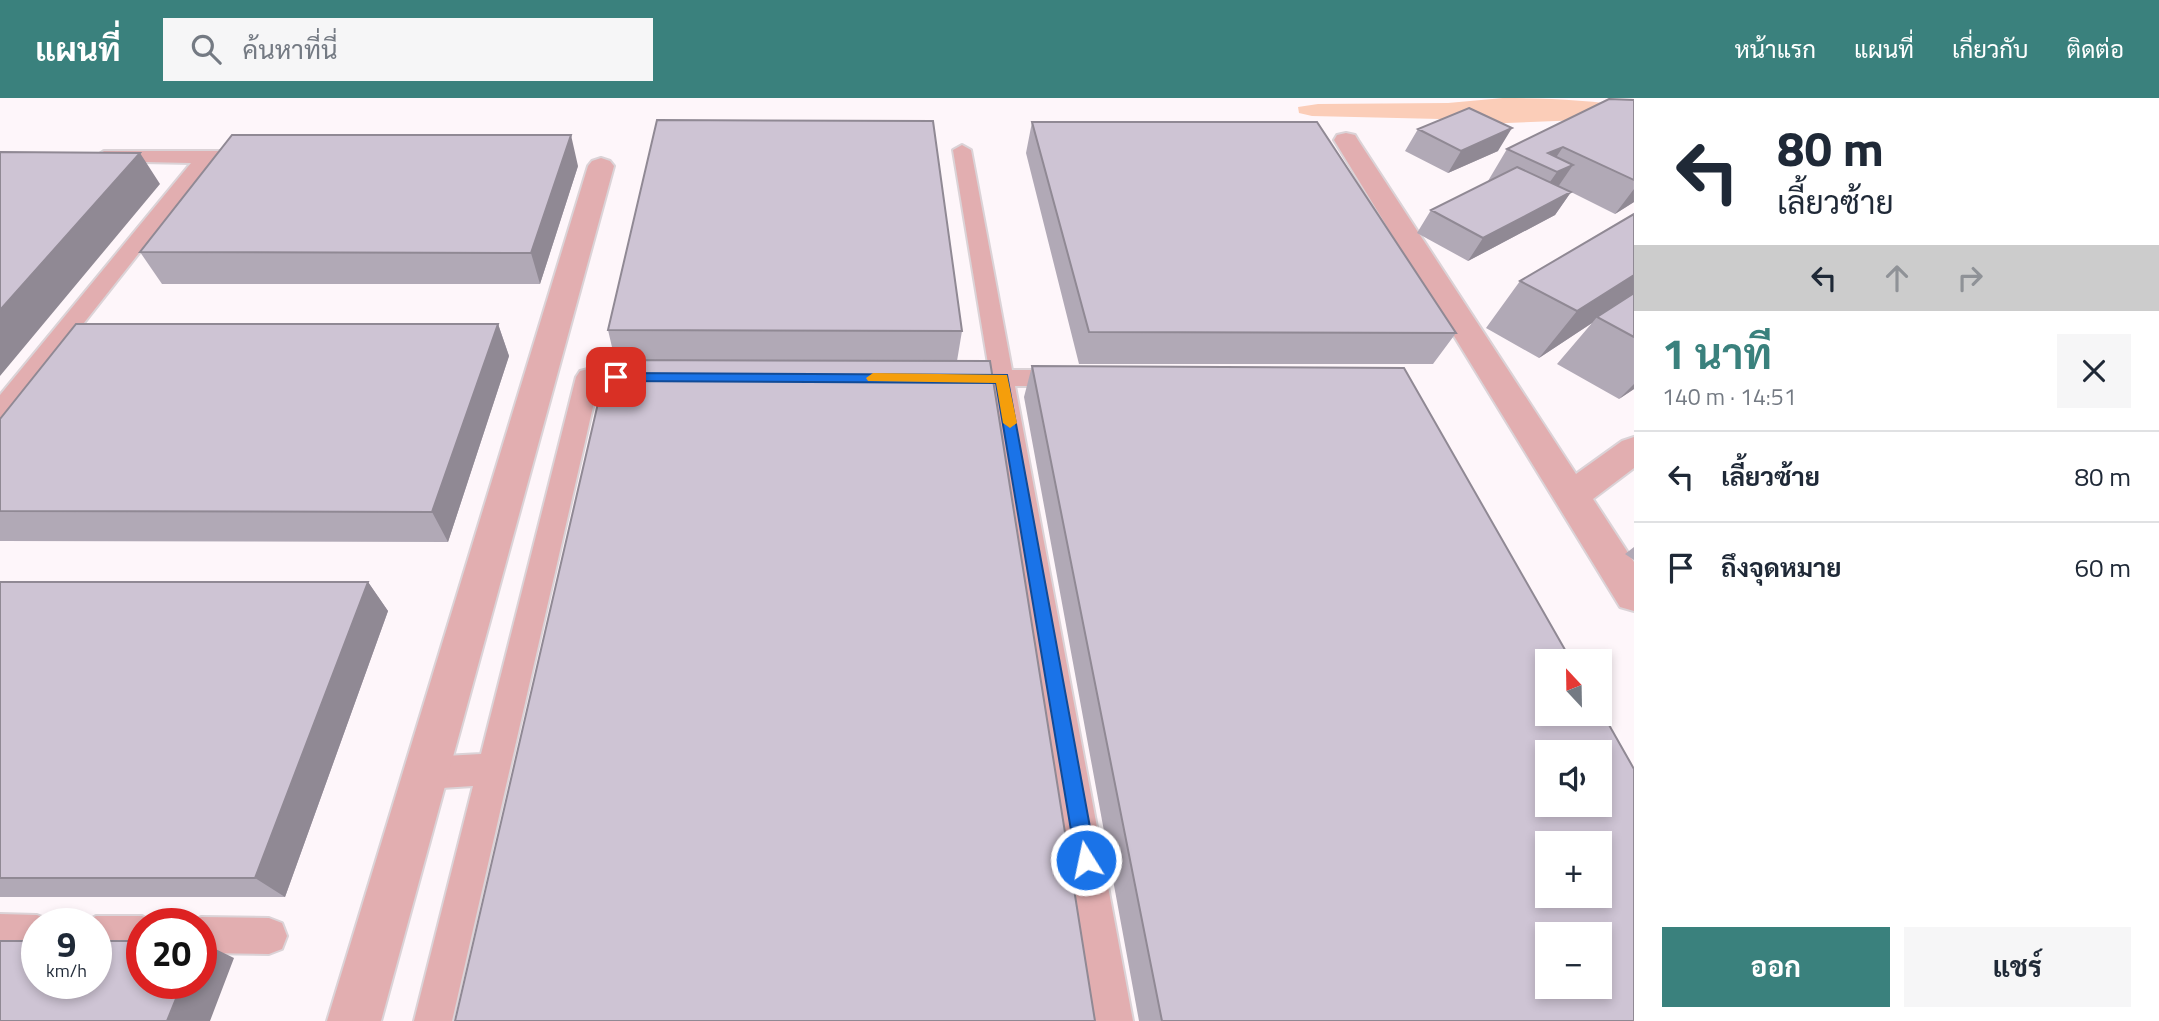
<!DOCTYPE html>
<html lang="th">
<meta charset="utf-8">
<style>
body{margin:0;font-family:"Titillium Web",Sarabun,sans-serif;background:#f6f6f7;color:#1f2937;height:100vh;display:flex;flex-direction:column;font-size:26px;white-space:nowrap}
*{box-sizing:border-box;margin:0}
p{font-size:23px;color:#747a83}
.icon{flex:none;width:38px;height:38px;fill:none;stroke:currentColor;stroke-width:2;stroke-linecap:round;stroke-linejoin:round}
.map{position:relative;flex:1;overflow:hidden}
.drawer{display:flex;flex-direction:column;background:#fff;width:525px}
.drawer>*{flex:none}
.guide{background:#fff;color:#1f2937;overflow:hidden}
.needle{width:46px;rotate:338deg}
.fabs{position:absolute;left:1535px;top:551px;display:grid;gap:14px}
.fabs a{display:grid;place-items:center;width:77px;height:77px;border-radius:0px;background:#fff;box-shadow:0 4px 10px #0003;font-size:35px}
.speed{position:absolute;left:21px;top:810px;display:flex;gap:14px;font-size:35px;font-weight:700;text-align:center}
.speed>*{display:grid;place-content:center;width:91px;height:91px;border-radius:50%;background:#fff;box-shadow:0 4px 10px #0003;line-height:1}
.speed small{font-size:18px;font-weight:400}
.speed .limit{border:10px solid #d22;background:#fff;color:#111}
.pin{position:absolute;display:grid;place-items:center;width:60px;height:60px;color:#fff;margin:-30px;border-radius:14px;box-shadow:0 4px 10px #0006}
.me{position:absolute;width:77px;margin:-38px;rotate:350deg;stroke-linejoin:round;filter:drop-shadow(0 0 5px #0008)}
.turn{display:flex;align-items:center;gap:24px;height:147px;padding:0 28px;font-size:32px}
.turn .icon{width:91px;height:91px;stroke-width:2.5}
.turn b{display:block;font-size:49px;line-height:60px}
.lanes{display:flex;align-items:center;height:66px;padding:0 28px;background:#0003;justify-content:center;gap:35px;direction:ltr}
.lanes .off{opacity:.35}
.round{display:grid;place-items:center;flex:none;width:74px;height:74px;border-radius:0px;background:#f6f6f7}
.head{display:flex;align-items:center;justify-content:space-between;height:119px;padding:0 28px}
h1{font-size:42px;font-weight:700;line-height:52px;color:#3a817d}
.primary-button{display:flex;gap:14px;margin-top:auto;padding:14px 28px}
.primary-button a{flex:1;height:80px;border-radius:0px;background:#3a817d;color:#fff;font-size:28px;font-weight:700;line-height:80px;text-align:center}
.primary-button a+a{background:#f6f6f7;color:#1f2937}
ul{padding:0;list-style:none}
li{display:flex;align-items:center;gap:21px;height:91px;padding:0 28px;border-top:2px solid #e0e1e3}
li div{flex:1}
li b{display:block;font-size:26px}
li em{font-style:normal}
header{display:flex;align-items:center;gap:42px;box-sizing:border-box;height:98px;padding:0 35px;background:#3a817d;color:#fff}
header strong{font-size:33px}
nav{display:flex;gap:38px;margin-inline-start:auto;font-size:24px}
.search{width:490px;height:63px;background:#f6f6f7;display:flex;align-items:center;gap:18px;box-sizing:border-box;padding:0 24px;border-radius:0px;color:#747a83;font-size:26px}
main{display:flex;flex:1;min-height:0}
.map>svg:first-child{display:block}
.green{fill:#fbcdb8}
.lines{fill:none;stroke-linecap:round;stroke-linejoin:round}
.service-casing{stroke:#dbd3d7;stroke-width:4}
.minor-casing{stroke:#dbd3d7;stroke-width:4}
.service{fill:#e2aeb0;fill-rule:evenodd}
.minor{fill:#e2aeb0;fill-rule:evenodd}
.wall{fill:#b1a9b6}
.shaded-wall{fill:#908994}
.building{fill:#cec4d4;stroke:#908994;stroke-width:2;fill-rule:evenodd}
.route{fill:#1a73e8;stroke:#114b97;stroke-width:2}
.slow{fill:#f59e0b}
</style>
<header>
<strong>แผนที่</strong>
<div class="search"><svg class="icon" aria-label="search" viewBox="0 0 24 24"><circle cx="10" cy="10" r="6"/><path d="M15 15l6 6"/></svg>ค้นหาที่นี่</div>
<nav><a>หน้าแรก</a><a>แผนที่</a><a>เกี่ยวกับ</a><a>ติดต่อ</a></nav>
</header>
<main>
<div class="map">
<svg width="1634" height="923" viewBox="0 0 1634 923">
<rect width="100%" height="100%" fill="#fef6fa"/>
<path class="green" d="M1503,0c45,0 87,2 131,9v11l-153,6 -41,-5 -128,-3 -13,-3 -1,-6 20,-3 130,-1z"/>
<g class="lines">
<defs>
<path id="service" d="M962,47l9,5 41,220h56l8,2 4,6 -4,6 -8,2h-53l118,635h-38l-104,-635 -45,-2 -4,-6 4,-6 43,-2 -36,-220z
M104,53h149l9,6 -9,6h-43l-201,255 -9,3v-26l191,-232 -94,-2 -2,-4z
M588,271h53l8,2 4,6 -4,6 -51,2 -146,636h-38l59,-235 -47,3 -12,-5 -5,-11 5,-11 12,-5 55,-3 95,-377 4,-6z
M0,816l37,1 13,5 2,4h-15v27l-37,-1z
M96,818h46l14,8h-14v28h-46v-28h-14z
M201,819l68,1 13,5 5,13 -5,13 -13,5 -68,-1v-29h-14z"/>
<path id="minor" d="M1346,35l9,2 3,5 218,334 46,-33 12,-4v31l-41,31 41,63v49l-14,-4 -286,-467 3,-5z
M601,60l9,3 4,5 -233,855h-54l261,-855 4,-5z"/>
</defs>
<use href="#service" class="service-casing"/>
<use href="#minor" class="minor-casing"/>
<use href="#service" class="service"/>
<use href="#minor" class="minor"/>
</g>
<path class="wall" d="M1634,2v102l-19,12 -44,-22 -16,23 -87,46 -51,-28 14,-23 58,-29h-1l19,-32z
M1032,24l424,211 -23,31h-354l-53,-211z
M1418,31l80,22 -50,22 -43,-22z
M578,68l-38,118h-378l-22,-32z
M1634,116v175l-15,10 -62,-35 35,-41 -53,35 -53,-30 34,-47z
M498,226l11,32 -61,186 -448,-1v-122z
M608,232l354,1 -5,30 -342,-1z
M1032,268l602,655h-495l-115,-624z
M1634,449v13l-9,-6z
M0,484h368l20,29 -103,286h-285z"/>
<path class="shaded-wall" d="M1512,30l-14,23 -50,22 13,-22z
M571,37l7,31 -38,118 -9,-31z
M1563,49l-14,21 -1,-15z
M140,55l20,31 -160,192v-66z
M1573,67l-22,32 -16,6 22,-31z
M1634,91v13l-19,12z
M1571,94l-16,23 -87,46 15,-23z
M1634,177v21l-37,21 -5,6 -53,35 38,-47z
M498,226l11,32 -61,186 -16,-30z
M1634,286v5l-15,10z
M368,484l20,29 -103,286 -30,-19z
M201,844l33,16 -24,63h-43l15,-37h19z"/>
<path class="building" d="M1609,1l25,1v80l-71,-33 -15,6 25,12 -16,7 -50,-23z
M1469,10l43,20 -51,23 -43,-22z
M657,22l276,1 29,210 -354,-1z
M1032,24h285l139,211 -367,-1z
M232,37h339l-40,118 -391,-1z
M0,54l140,1 -140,157z
M1517,69l54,25 -88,46 -52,-28z
M1634,116v61l-57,36 -57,-30z
M1634,195v44l-37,-20z
M76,226h422l-66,188 -432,-1v-92z
M608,262l382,1 105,660h-640z
M1032,268l372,2 168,294h-25v52h53v-5l34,60v252h-472zM1547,654h53v53h-53zM1547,746h53v52h-53zM1547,836h53v53h-53z
M0,484h368l-113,296h-255z
M0,843h37v43h59v-43h46v43h40l-15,37h-167z"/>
<path class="route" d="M616,275l391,2 89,485 -3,7 -7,3 -7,-3 -3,-7 -80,-477 -385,-2v-7z"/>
<path class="slow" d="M873,275l134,2 10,48 -7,5 -7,-5 -7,-40 -128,-2 -2,-3z"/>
</svg>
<div class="fabs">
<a><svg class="needle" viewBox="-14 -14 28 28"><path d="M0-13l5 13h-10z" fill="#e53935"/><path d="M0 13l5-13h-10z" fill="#747a83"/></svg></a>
<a><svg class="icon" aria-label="sound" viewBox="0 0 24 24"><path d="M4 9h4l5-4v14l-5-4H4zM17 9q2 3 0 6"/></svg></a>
<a>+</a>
<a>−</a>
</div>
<div class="speed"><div>9<small>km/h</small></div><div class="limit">20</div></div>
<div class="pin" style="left:616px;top:279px;background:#d93025"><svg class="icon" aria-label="arrive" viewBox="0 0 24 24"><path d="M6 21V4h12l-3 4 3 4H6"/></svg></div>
<svg class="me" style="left:1086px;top:762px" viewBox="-20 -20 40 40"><circle r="17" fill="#1a73e8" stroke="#fff" stroke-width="3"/><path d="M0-11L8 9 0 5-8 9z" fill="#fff"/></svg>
</div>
<section class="drawer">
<div class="guide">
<div class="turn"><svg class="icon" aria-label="left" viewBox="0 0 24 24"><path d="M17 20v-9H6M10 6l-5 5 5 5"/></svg><div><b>80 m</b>เลี้ยวซ้าย</div></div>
<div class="lanes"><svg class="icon" aria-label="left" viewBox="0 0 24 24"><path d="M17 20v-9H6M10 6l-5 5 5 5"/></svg><svg class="icon off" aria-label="ahead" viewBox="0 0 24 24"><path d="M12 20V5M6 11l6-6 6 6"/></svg><svg class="icon off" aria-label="right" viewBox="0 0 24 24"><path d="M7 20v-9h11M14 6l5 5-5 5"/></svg></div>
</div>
<div class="head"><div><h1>1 นาที</h1><p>140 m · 14:51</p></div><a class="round"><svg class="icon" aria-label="close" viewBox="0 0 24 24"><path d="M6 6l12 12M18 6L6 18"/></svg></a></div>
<ul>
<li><svg class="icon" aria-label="left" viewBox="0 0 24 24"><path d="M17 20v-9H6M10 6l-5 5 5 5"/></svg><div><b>เลี้ยวซ้าย</b></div><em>80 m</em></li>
<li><svg class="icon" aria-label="arrive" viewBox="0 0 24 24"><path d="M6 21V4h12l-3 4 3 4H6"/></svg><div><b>ถึงจุดหมาย</b></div><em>60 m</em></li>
</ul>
<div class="primary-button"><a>ออก</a><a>แชร์</a></div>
</section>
</main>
